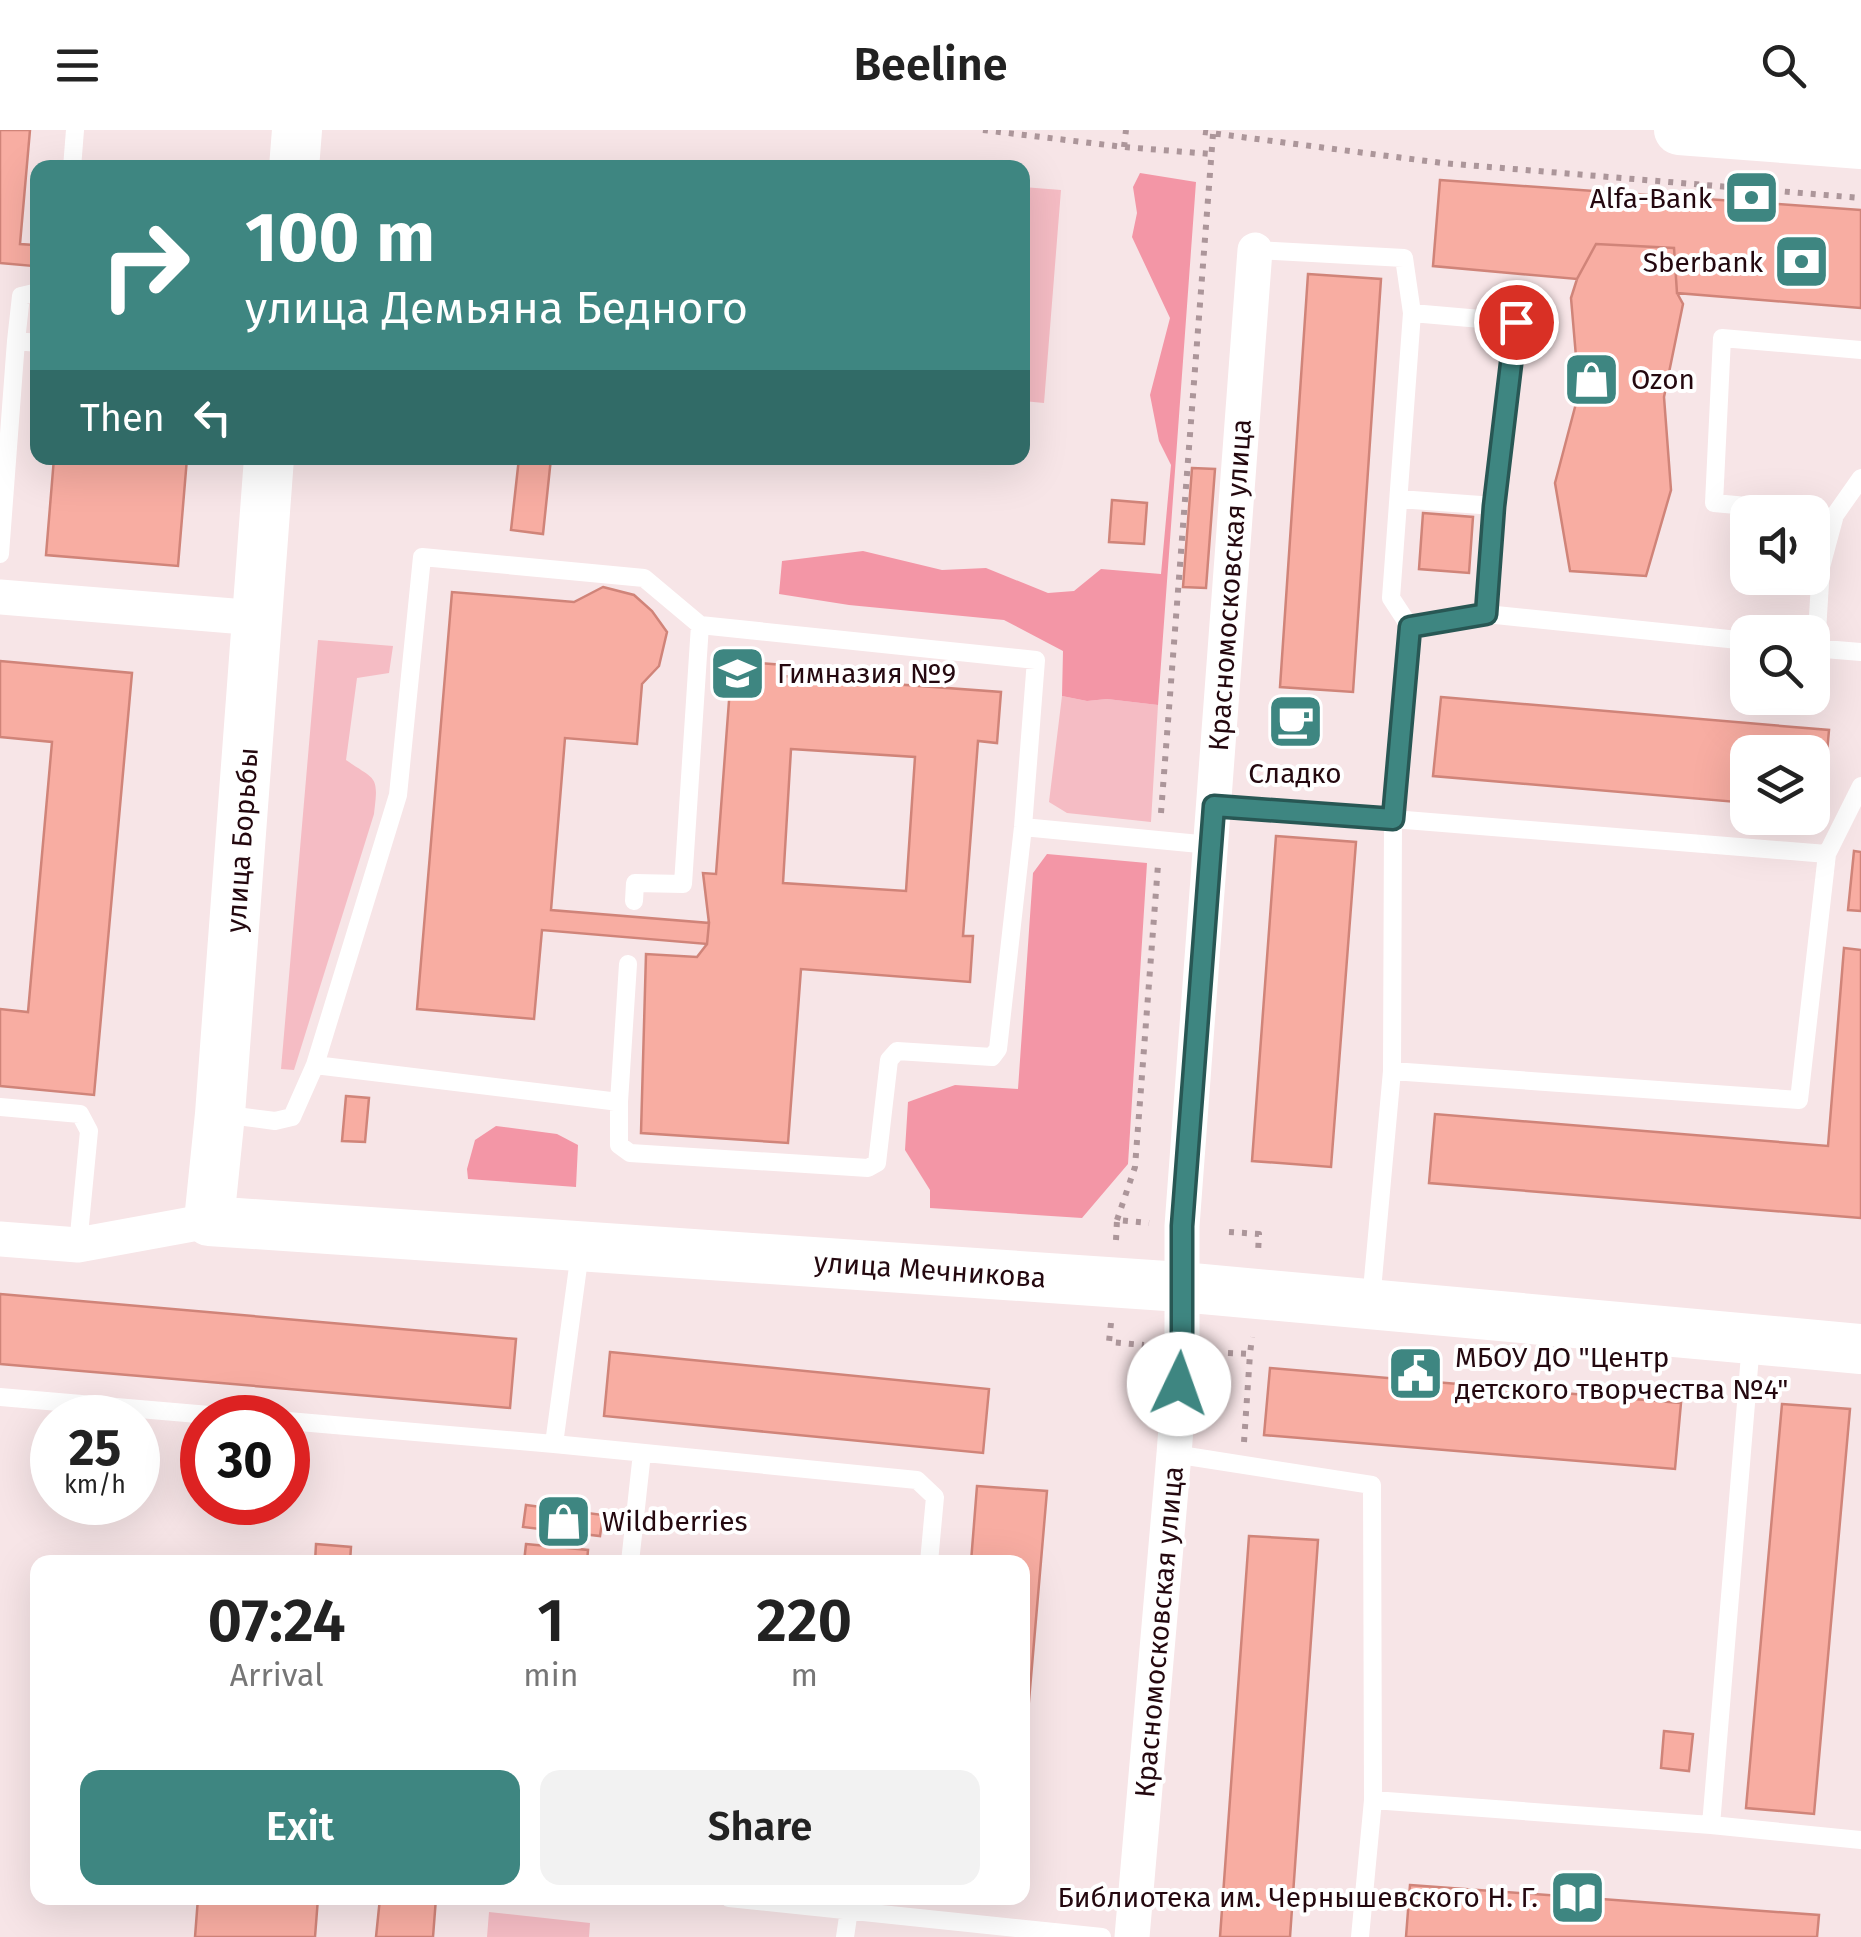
<!DOCTYPE html>
<meta charset="utf-8">
<style>
body{margin:0;font-family:"Fira Sans",sans-serif;background:#f2f2f2;color:#222;height:100vh;display:flex;flex-direction:column;font-size:38px;white-space:nowrap}
*{box-sizing:border-box;margin:0}
p{font-size:32px;color:#767676}
.icon{flex:none;width:55px;height:55px;fill:none;stroke:currentColor;stroke-width:2;stroke-linecap:round;stroke-linejoin:round}
.map{position:relative;flex:1;overflow:hidden}
.panel{position:absolute;left:30px;top:1425px;width:1000px;height:350px;display:flex;flex-direction:column;background:#fff;border-radius:20px;box-shadow:0 10px 40px #0002}
.panel>*{flex:none}
.guide{position:absolute;left:30px;top:30px;width:1000px;height:305px;border-radius:20px;box-shadow:0 10px 40px #0002;background:#3e8681;color:#fff;overflow:hidden}
.controls{position:absolute;left:1730px;top:365px;display:grid;gap:20px}
.controls a{display:grid;place-items:center;width:100px;height:100px;border-radius:20px;background:#fff;box-shadow:0 10px 40px #0002;font-size:50px}
.speed{position:absolute;left:30px;top:1265px;display:flex;gap:20px;font-size:50px;font-weight:700;text-align:center}
.speed>*{display:grid;place-content:center;width:130px;height:130px;border-radius:50%;background:#fff;box-shadow:0 10px 40px #0002;line-height:1}
.speed small{font-size:25px;font-weight:400}
.speed .limit{border:15px solid #d22;background:#fff;color:#111}
.pin{position:absolute;display:grid;place-items:center;width:85px;height:85px;color:#fff;margin:-42px;border:5px solid #fff;border-radius:50%;box-shadow:0 2px 10px #0007}
.me{position:absolute;width:110px;margin:-55px;rotate:3deg;stroke-linejoin:round;filter:drop-shadow(0 0 8px #0008)}
.turn{display:flex;align-items:center;gap:35px;height:210px;padding:0 50px;font-size:45px}
.turn .icon{width:130px;height:130px;stroke-width:2.5}
.turn b{display:block;font-size:70px;line-height:85px}
.then{display:flex;align-items:center;height:95px;padding:0 50px;background:#0003;gap:20px;font-size:38px}
.eta{display:flex;justify-content:space-evenly;align-items:center;height:170px;text-align:center}
.eta b{font-size:60px;font-weight:600;line-height:70px}
.cta{display:flex;gap:20px;margin-top:auto;padding:20px 50px}
.cta a{flex:1;height:115px;border-radius:20px;background:#3e8681;color:#fff;font-size:40px;font-weight:600;line-height:115px;text-align:center}
.cta a+a{background:#f2f2f2;color:#222}
header{display:flex;justify-content:space-between;align-items:center;height:130px;padding:0 50px;background:#fff;font-size:45px;font-weight:600}
.map>svg:first-child{display:block}
.green{fill:#f5bcc4}
.forest{fill:#f396a6}
.building{fill:#f8ada2;stroke:#d08479;stroke-width:2.5;fill-rule:evenodd}
.lines{fill:none;stroke-linecap:round;stroke-linejoin:round}
.path{stroke:#ac969a;stroke-width:6;stroke-dasharray:5 8;stroke-linecap:butt}
.lane{stroke:#fff;stroke-width:18}
.street{stroke:#fff;stroke-width:35}
.secondary{stroke:#fff;stroke-width:50}
.route-casing{stroke:#285754;stroke-width:25}
.route{stroke:#3e8681;stroke-width:18}
.labels{text-anchor:middle;dominant-baseline:central;stroke-width:8;stroke-linejoin:round;paint-order:stroke}
.poi-label{font-size:28px;fill:#24080f;stroke:#fff;text-anchor:start}
.street-label{font-size:28px;fill:#24080f;stroke:#fff}
</style>
<header><svg class="icon" aria-label="menu" viewBox="0 0 24 24"><path d="M4 6h16M4 12h16M4 18h16"/></svg>Beeline<svg class="icon" aria-label="search" viewBox="0 0 24 24"><circle cx="10" cy="10" r="6"/><path d="M15 15l6 6"/></svg></header>
<div class="map">
<svg width="1861" height="1807" viewBox="0 0 1861 1807">
<rect width="100%" height="100%" fill="#f7e5e7"/>
<path class="green" d="M1023,57l38,3 -17,213 -21,-2z
M318,510l75,6 -4,27 -32,5 -11,82c30,21 33,14 28,54l-80,256 -13,-1z
M1062,566l25,5 20,-2 51,6 -7,117 -84,-9 -18,-11z
M489,1782l101,11 -1,14h-102z"/>
<path class="forest" d="M1140,43l56,9 -38,523 -51,-6 -20,2 -25,-5 1,-45 -59,-31 -155,-15 -70,-11 3,-33 81,-10 79,19 44,-2 62,25 26,-2 27,-22 60,5 10,-109 -12,-24 -9,-46 20,-77 -38,-81 5,-24 -4,-26z
M1047,724l100,9 -19,301 -46,54 -152,-10v-18l-25,-40 3,-48 47,-17 63,4 15,-216z
M496,996l61,8 21,11 -2,42 -108,-8 -1,-10 8,-29z"/>
<path class="building" d="M0,0h30l-10,114 14,1 -1,21 -33,-3z
M1440,50l421,30v98l-184,-15 -3,-45 -78,-4 -19,35 -144,-13z
M1596,114l78,4 3,45 6,11 -19,93 7,93 -25,86 -76,-5 -15,-88 24,-91 -8,-94 6,-19z
M1308,144l73,5 -28,413 -73,-5z
M54,328h133l-9,108 -132,-11z
M519,328h32l-8,76 -32,-4z
M1192,338l23,1 -9,119 -23,-1z
M1112,370l35,3 -3,41 -35,-2z
M1423,383l50,4 -4,56 -50,-4z
M603,457l31,8 18,16 15,21 -8,34 -17,18 -5,60 -72,-6 -14,172 158,13 -2,21 -165,-14 -8,89 -117,-10 35,-417 122,10z
M0,531l132,12 -38,422 -94,-9v-77l28,3 24,-270 -52,-5z
M732,531l52,4v11l217,16 -4,51 -19,-2 -15,195h10l-3,46 -169,-13 -13,174 -147,-10 5,-179 51,3 10,-13 2,-21 -6,-50 13,1zM791,619l124,8 -9,134 -123,-8z
M1441,567l388,33 -7,79 -10,-1v-56h-64v51l-315,-27z
M1276,706l80,6 -25,325 -79,-6z
M1854,721l7,1v59l-13,-1z
M1844,818l17,2v268l-432,-35 6,-69 393,32z
M346,966l23,2 -4,44 -23,-1z
M0,1164l516,45 -6,69 -510,-44z
M610,1222l379,37 -6,64 -379,-37z
M1270,1238l411,35 -6,66 -411,-34z
M1782,1274l68,5 -36,405 -68,-6z
M977,1356l70,5 -25,291v-220h-51z
M526,1375l77,10 -3,21 -77,-9z
M1249,1406l69,4 -28,397h-70z
M316,1414l35,3 -1,15h-35z
M526,1414l62,6 -1,12h-63z
M1664,1601l29,3 -4,37 -28,-3z
M1410,1755l409,30 -2,22h-411z
M198,1768h120l-3,39h-120z
M380,1768h56l-3,39h-57z"/>
<g class="lines">
<path class="path" d="M983,0l141,17 87,7
M1203,2l239,31 419,35
M1124,17l2,-17
M1161,683l52,-679
M1117,1090l18,-53 23,-302
M1229,1102l30,2 -1,19
M1116,1110l1,-20 32,3
M1111,1193l-2,19 35,3
M1228,1223l22,1 2,-17
M1244,1312l6,-88"/>
<path class="lane" d="M72,38l3,-38
M1255,120l149,8 8,55
M16,211l5,-45 17,-4
M1399,369l95,7
M1812,382l-98,-9 8,-165 139,12
M0,424l16,-213 22,2
M1410,497l-19,-29 21,-285 103,9 -21,184 -8,108
M1410,497l76,-13 262,27
M1812,518l49,4
M1816,518l5,-81 14,-52 26,-37
M1214,675l179,14 17,-192
M1023,697l187,18
M315,935l83,-270 24,-238 222,21 56,47 -17,259 -48,-1 -1,18
M1392,941l407,29 28,-246
M619,972l9,-138
M0,977l80,7 9,17 -11,114
M221,984l54,7 17,-4 23,-52 304,37v43l11,8 238,15 9,-5 12,-103 8,-9 95,6 6,-8 25,-222 13,-167 -336,-35
M1371,1171l21,-230 1,-252 434,35 34,-68
M0,1267l244,21
M288,1291l266,23 363,36 18,17 -6,65
M554,1314l26,-192
M1174,1324l198,31 1,315
M630,1432l12,-109
M1711,1695l40,-482
M729,1768l373,39
M845,1807l4,-27
M1360,1807l13,-137 338,25 150,15"/>
<path class="street" d="M0,467l258,21
M0,1109l78,6 131,-24
M1132,1807l42,-483 8,-106v-122l73,-976"/>
<path class="secondary" d="M1679,0l182,14
M294,38l3,-38
M269,328l-49,656 -11,107 972,66 680,62"/>
</g>
<g class="lines">
<defs>
<path id="route" d="M1179,1254l3,-36v-122l32,-420 179,13 17,-192 76,-13 8,-108 22,-184"/>
</defs>
<use href="#route" class="route-casing"/>
<use href="#route" class="route"/>
</g>
<defs>
<symbol id="bank-square" viewBox="-11 -11 22 22"><rect x="-9" y="-9" width="18" height="18" rx="4" fill="#3e8681" stroke="#fff"/><path d="M-6-4H6V4H-6ZM0-2.3a2.3 2.3 0 1 0 0 4.6a2.3 2.3 0 1 0 0-4.6Z" fill="#fff"/></symbol>
<symbol id="shop-square" viewBox="-11 -11 22 22"><rect x="-9" y="-9" width="18" height="18" rx="4" fill="#3e8681" stroke="#fff"/><path d="M-5-2.5h2.3a2.7 3.5 0 0 1 5.4 0H5L5.5 6h-11ZM-1.5-2.5h3a1.5 2.3 0 0 0-3 0Z" fill="#fff"/></symbol>
<symbol id="school-square" viewBox="-11 -11 22 22"><rect x="-9" y="-9" width="18" height="18" rx="4" fill="#3e8681" stroke="#fff"/><path d="M0-5L7-2L0 1L-7-2ZM-4 1L0 2.5L4 1V4Q0 6-4 4Z" fill="#fff"/></symbol>
<symbol id="cafe-square" viewBox="-11 -11 22 22"><rect x="-9" y="-9" width="18" height="18" rx="4" fill="#3e8681" stroke="#fff"/><path d="M-5.5-4.5H6V0H3Q3 3.5 0 3.5H-2.5Q-5.5 3.5-5.5 0ZM3-3.2v2h1.7v-2ZM-6 4.5H4V6H-6Z" fill="#fff"/></symbol>
<symbol id="civic-square" viewBox="-11 -11 22 22"><rect x="-9" y="-9" width="18" height="18" rx="4" fill="#3e8681" stroke="#fff"/><path d="M-.6-6.5H3V-4.5H.6V-3L4-1V1h2V6H-6V1h2V-1L-.6-3ZM-1.2 2.5V6h2.4V2.5Z" fill="#fff"/></symbol>
<symbol id="library-square" viewBox="-11 -11 22 22"><rect x="-9" y="-9" width="18" height="18" rx="4" fill="#3e8681" stroke="#fff"/><path d="M-6-4Q-3-5.5-.7-3.5V5Q-3 3-6 4ZM6-4Q3-5.5 .7-3.5V5Q3 3 6 4Z" fill="#fff"/></symbol>
</defs>
<g fill-rule="evenodd">
<use href="#bank-square" x="1720" y="36" width="63" height="63"/>
<use href="#bank-square" x="1770" y="100" width="63" height="63"/>
<use href="#shop-square" x="1560" y="218" width="63" height="63"/>
<use href="#school-square" x="706" y="512" width="63" height="63"/>
<use href="#cafe-square" x="1264" y="560" width="63" height="63"/>
<use href="#civic-square" x="1384" y="1212" width="63" height="63"/>
<use href="#shop-square" x="532" y="1360" width="63" height="63"/>
<use href="#library-square" x="1546" y="1736" width="63" height="63"/>
</g>
<g class="labels">
<g class="poi-label">
<text x="1712" y="68" text-anchor="end">Alfa-Bank</text>
<text x="1763" y="132" text-anchor="end">Sberbank</text>
<text x="1631" y="249">Ozon</text>
<text x="777" y="543">Гимназия №9</text>
<text x="1295" y="643" text-anchor="middle">Сладко</text>
<text x="1455" y="1227">МБОУ ДО "Центр<tspan x="1455" dy="32">детского творчества №4"</tspan></text>
<text x="602" y="1391">Wildberries</text>
<text x="1538" y="1767" text-anchor="end">Библиотека им. Чернышевского Н. Г.</text>
</g>
<g class="street-label">
<text transform="translate(1230 455) rotate(-86)">Красномосковская улица</text>
<text transform="translate(242 710) rotate(-86)">улица Борьбы</text>
<text transform="translate(930 1140) rotate(4)">улица Мечникова</text>
<text transform="translate(1159 1502) rotate(-85)">Красномосковская улица</text>
</g>
</g>
</svg>
<div class="controls">
<a><svg class="icon" aria-label="sound" viewBox="0 0 24 24"><path d="M4 9h4l5-4v14l-5-4H4zM17 9q2 3 0 6"/></svg></a>
<a><svg class="icon" aria-label="search" viewBox="0 0 24 24"><circle cx="10" cy="10" r="6"/><path d="M15 15l6 6"/></svg></a>
<a><svg class="icon" aria-label="layers" viewBox="0 0 24 24"><path d="M12 4l9 5-9 5-9-5zM3 14l9 5 9-5"/></svg></a>
</div>
<div class="speed"><div>25<small>km/h</small></div><div class="limit">30</div></div>
<div class="pin" style="left:1516px;top:192px;background:#d93025"><svg class="icon" aria-label="arrive" viewBox="0 0 24 24"><path d="M6 21V4h12l-3 4 3 4H6"/></svg></div>
<svg class="me" style="left:1179px;top:1254px" viewBox="-20 -20 40 40"><circle r="19" fill="#fff"/><path d="M0-13L10 11 0 6-10 11z" fill="#3e8681"/></svg>
<div class="guide">
<div class="turn"><svg class="icon" aria-label="right" viewBox="0 0 24 24"><path d="M7 20v-9h11M14 6l5 5-5 5"/></svg><div><b>100 m</b>улица Демьяна Бедного</div></div>
<div class="then">Then<svg class="icon" aria-label="left" viewBox="0 0 24 24"><path d="M17 20v-9H6M10 6l-5 5 5 5"/></svg></div>
</div>
<section class="panel">
<div class="eta">
<div><b>07:24</b><p>Arrival</p></div>
<div><b>1</b><p>min</p></div>
<div><b>220</b><p>m</p></div>
</div>
<div class="cta"><a>Exit</a><a>Share</a></div>
</section>
</div>
